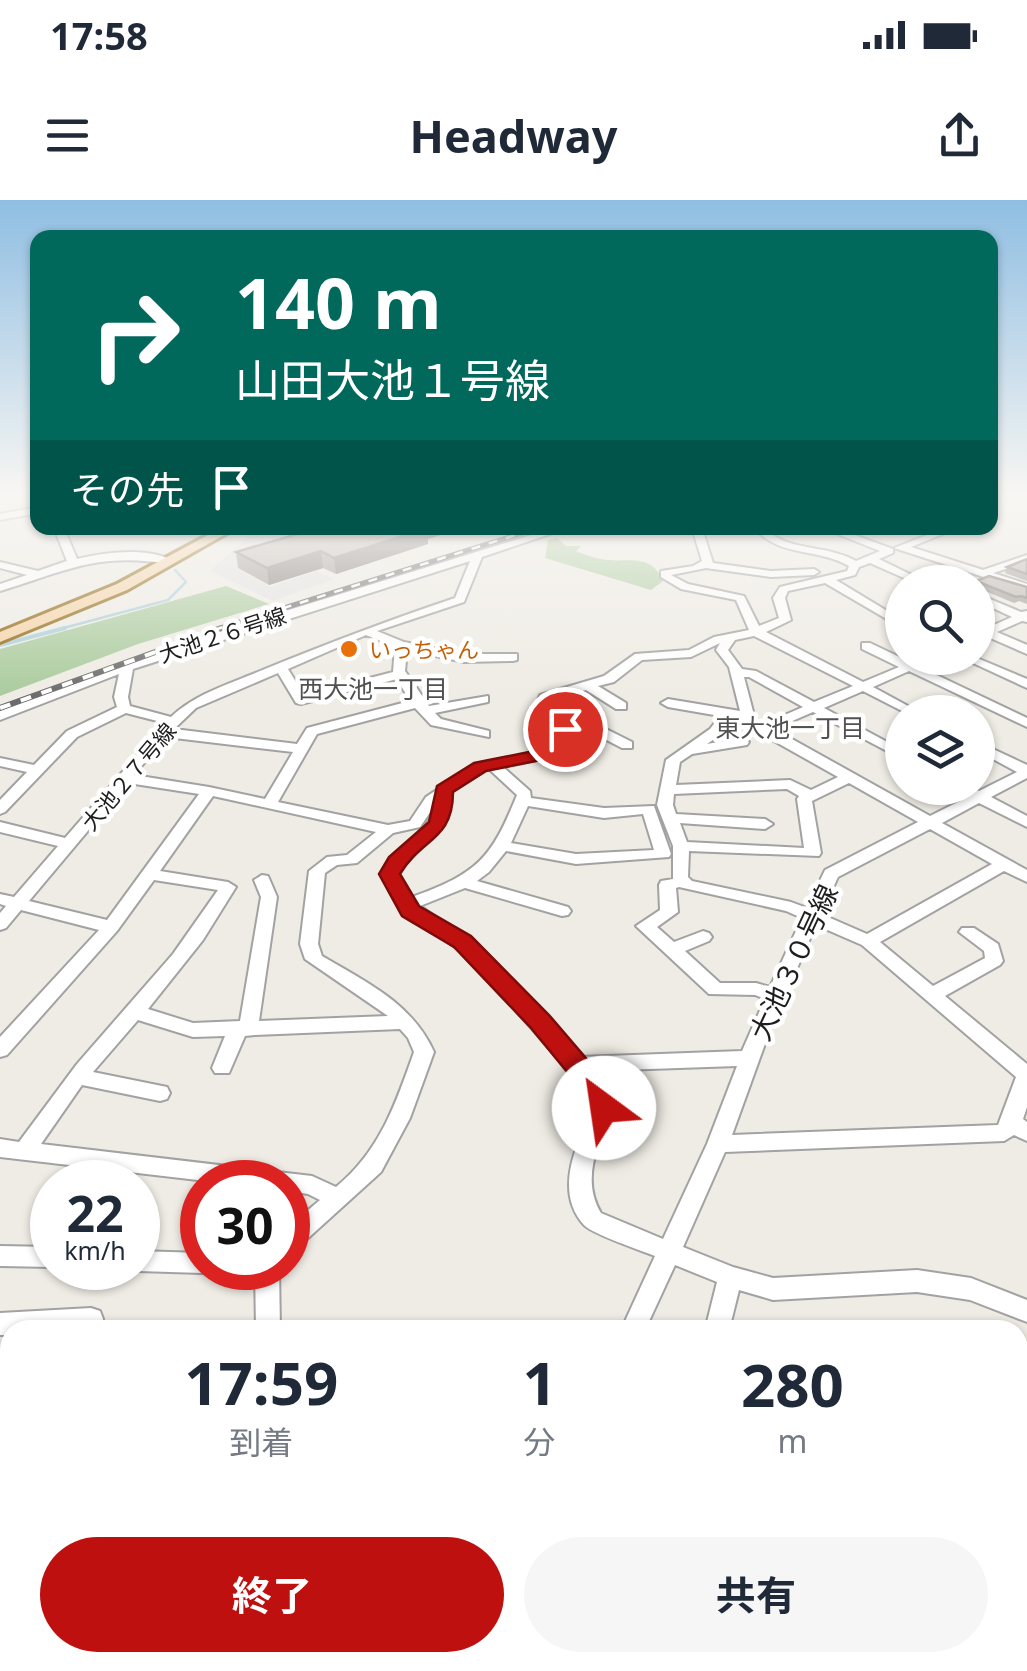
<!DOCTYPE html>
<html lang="ja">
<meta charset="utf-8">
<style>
body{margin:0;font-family:"Noto Sans","Noto Sans JP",sans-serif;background:#f6f6f7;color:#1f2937;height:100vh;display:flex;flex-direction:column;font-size:38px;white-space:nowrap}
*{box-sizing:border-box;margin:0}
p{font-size:32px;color:#747a83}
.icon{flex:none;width:55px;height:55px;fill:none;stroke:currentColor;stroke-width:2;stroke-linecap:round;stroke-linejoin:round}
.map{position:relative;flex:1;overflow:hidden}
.panel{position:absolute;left:0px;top:1120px;width:1028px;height:352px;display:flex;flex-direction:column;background:#fff;border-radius:30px 30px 0 0;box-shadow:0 2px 8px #0004}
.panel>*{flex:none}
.hud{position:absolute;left:30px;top:30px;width:968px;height:305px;border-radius:20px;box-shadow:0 2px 8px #0004;background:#00695c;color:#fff;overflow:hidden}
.controls{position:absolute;left:885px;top:365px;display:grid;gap:20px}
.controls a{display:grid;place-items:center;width:110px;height:110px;border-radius:50%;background:#fff;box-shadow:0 2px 8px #0004;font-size:50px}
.speed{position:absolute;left:30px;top:960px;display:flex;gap:20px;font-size:50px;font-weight:700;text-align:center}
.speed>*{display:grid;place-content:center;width:130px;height:130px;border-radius:50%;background:#fff;box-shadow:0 2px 8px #0004;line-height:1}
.speed small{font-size:25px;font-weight:400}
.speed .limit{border:15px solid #d22;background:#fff;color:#111}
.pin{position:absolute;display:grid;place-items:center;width:85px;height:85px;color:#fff;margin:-42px;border:5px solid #fff;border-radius:50%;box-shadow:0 2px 10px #0007}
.me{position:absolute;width:110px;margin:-55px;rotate:329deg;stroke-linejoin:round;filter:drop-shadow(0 0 8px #0008)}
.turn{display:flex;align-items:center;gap:35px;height:210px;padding:0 40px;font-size:45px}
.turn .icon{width:130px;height:130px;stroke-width:2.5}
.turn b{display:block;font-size:70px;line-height:85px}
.then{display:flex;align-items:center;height:95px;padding:0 40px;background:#0003;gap:20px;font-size:38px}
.eta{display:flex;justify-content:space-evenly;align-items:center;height:170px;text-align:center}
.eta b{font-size:60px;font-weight:700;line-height:70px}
.button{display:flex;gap:20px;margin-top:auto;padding:20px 40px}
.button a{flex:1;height:115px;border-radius:60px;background:#be110f;color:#fff;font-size:40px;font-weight:700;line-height:115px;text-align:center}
.button a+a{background:#f6f6f7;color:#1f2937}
.status{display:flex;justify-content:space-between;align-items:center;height:70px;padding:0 50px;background:#fff;direction:ltr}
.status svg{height:28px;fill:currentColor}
header{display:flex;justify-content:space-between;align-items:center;height:130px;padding:0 40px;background:#fff;font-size:45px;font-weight:700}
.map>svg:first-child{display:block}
.forest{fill:#aacb9d}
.parking{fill:#e2e2e2}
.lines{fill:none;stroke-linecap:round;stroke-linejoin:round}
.stream-far1{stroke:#a9ced9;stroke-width:2.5}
.stream{stroke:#a9ced9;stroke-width:4}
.minor-casing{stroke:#a2a2a2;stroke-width:4}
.major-casing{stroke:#8d630b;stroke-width:6}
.minor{fill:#fff;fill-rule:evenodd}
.major{fill:#f5d3a4;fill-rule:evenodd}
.rail-far1-casing{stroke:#6c6c6c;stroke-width:5}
.rail-casing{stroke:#6c6c6c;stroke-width:6}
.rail-far1{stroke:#fff;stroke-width:2.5;stroke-dasharray:9;stroke-linecap:butt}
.rail{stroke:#fff;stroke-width:4;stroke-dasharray:11;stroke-linecap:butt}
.wall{fill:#a19b96}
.shaded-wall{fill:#837e7a}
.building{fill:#bbb4ae;stroke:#837e7a;stroke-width:2.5}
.route{fill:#be110f;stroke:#7c0b0a;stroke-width:2.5}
.food-dot{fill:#e8710a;stroke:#fff;stroke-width:4}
.labels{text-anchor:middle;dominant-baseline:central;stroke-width:9;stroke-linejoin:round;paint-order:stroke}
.far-street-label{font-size:22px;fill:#1e1e1e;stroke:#fff}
.far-food-label{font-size:22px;fill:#c56008;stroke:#fff;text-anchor:start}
.far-neighbourhood-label{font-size:25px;fill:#515151;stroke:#fff}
.street-label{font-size:28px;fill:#1e1e1e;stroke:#fff}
</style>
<div class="status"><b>17:58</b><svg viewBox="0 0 49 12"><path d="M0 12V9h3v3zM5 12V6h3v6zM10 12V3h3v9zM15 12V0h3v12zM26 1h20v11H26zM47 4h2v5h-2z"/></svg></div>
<header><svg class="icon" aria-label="menu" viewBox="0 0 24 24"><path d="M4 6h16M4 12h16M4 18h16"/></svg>Headway<svg class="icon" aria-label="share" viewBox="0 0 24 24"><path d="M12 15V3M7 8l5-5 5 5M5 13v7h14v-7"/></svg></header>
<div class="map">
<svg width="1027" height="1471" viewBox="0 0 1027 1471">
<rect width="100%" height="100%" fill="#efece5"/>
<path class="forest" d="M557,338l9,8h15l-5,5c10,4 21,8 31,9 23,2 45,-6 56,21l-12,9 -106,-32 3,-18z
M226,386l43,18 -131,40 -138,52v-47z"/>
<path class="parking" d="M366,328l-129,40 33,19 47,-16 17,8 -61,22 -63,-30 47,-42z"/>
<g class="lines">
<path class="stream-far1" d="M56,430l112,-30 18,-18 -11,-12"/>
<path class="stream" d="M0,445l65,-17"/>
<defs>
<path id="minor" d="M38,307v6l-38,7v-6z
M54,328h10l13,31c29,-7 70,-12 97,2l-5,3c-72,-12 -103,7 -169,27v-7l27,-9 -27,-7v-6l38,9 29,-10z
M554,328h14l-86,29 -18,45 -87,29 27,11 60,12h53v6l-4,1 -49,1 -57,-12 -2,21 24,35 59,-10v6l-53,11 6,6 48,12v6l-58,-12 -16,-17 -98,26 -39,68 110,23 22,-4 16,-24 50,-33 59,-12 22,-16 1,-6 -22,-25 4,-10 64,-19 31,-22 54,-4 25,-13 35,-7 -13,-30 -55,-11 -20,-12v-6l32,-5 9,-5 -10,-33h10l11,35 58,8 43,-2 5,3 -5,3 -43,2 -65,-9 -35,7 17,9 56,12 15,30 20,-8 -6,-20 7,-11 67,-16 2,-5c-30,-18 -72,-9 -94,-38 13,0 17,8 29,13 24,9 49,7 72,20l24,-10 -58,-23h13l58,21v4l-14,6 47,23h-13l-43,-19 -11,4 -4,8 -19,5 66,40v8l-77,-45 -37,8 -3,7 6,22 -25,12 97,50 36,-15 -37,-18v-6h8l40,19 11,-4h15l-16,9 107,51v9l-118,-56 -36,16 46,25h-15l-41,-21 -39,17 78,42v9l-89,-47 -39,17 156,87 38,-19 -12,-9h17l6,3 38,-19 -39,-21v-9l49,23v13l-36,19 36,19v11l-48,-24 -37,20 85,47v12l-23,-11 -124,71 53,44 52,-28 -1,-7 -25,-19 3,-4h12l24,16 5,17 -3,4 -55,31 82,68v43l-4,12 4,3v19l-13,-6 -10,6 -279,11 -42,95 50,20 40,11 144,-8 54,8 56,22v22l-57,-22 -53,-8 -144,8 -34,-10 -10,40h-24l12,-48 -42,-17 -30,65h-24l34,-74c-15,-6 -63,-22 -71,-31 -31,-34 -7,-83 10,-117l-5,-14 -120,-137 -68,-48 -19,-35c17,-25 45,-40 53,-69l-15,22 -27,6 -36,30 -20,2 -12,8 -7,71 4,12c44,26 90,47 112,96l-24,66 -29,54 -85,77 -8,3v-25l32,-27 -12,-6 -20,-3v-9h-73l-215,-25v-18l19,3 58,-78 96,-110 45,-64 -64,-10 -37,51 -110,124 -7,2v-20l99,-107 -78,-20 -15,18 -6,2v-17l6,-7 -6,-2v-10l14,3 44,-51 -58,-14v-10l65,16 100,-115 -39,-10 -49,24 -72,75 -5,2v-14l27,-28 -27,-6v-8l34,7 33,-34 50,-24 -3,-10 5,-23 -119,46v-9l150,-58zM470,361l-15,37c-66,22 -131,47 -195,73 -31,13 -65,23 -89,46l-41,-11 -2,-9 5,-28zM366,435l29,12 -2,25 -89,23 -16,-26zM754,436l99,50 -39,16 -58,-31 -14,-2 -14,-19 7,-10zM720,443l-4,7 13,17 11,44 -72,-12 -7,4 7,4 52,9 -10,13 -44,31 -9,45 16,41v33l-12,2 -2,4 1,25 -24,16 73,68 46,1 10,4 -23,52 -163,6 -98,-108 -61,-43 45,-18 97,28 6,-1 3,-4 -3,-4 -91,-26 12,-9 17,-21 70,13 93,-7 2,-3 -17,-48 -50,2 -73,-10 -1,-7 -27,-24c24,-5 59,-8 68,-34h22l29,15h10v-6l-32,-16 -31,-1 -19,-21 1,-4 35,-10 30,19h10v-6l-28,-17 16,-4 28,-22 49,-3zM278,473l18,30 5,1 96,-25 13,22 -103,27 -10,16 -123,-15 22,-21zM744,477h5l54,30 -39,17 -9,-5zM735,518l7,1 2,5 94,53 -27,13 -21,-10 -114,5 4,-23 12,-8 55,-9 2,-3 -7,-4 -35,6 13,-9zM166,537l127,15 -28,47 -56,-12 -75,-12zM486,570h4l27,25c-26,64 -39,78 -105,102l-14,-23c22,-32 51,-39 53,-82zM128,583l71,11 -92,126 -78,-19zM849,583l69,39 -93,48 -18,38 -16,-6 -99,-21 -4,-4 1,-26 130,5 2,-3 -9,-52zM787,589l12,7 -2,3 7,49 -117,-6 -7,-19 85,6 8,-5 -8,-5 -89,-5 -3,-9 1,-11zM213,596l163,36 -29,23 -20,2 -18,14 -9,73 5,15 83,57 -129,5 18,-124 -9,-21 -6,-1 -8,5 7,17 -21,124 -47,2 -45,-14 55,-69 33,-53 -8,-5 -68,-11zM528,606l76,12 39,-4 11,36 -78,4 -65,-11zM930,629l62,35 -125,70 -46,-20 17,-37zM679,687l107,24 16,7 -32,69 -14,-4h-36l-35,-32 24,-10 3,-4 -3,-4 -6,-2 -29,11 -17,-15 21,-15 -2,-24zM816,725l46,20 154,132 -18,48 -266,10 38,-105zM138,820l55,17 32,-1 -13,32 3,5h14l16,-37 10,-1 145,-6 8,9 6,14c-18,51 -34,99 -78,135l-24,-11 -271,-32 41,-59 78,16 7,-2 3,-6 -3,-6 -74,-15zM737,866l-30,78 -44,95 -62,-26c-21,-35 -2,-71 13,-105l-9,-22 -13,-15z
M945,328h13l-47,19 72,23 44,-15v7l-34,11 34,11v7l-133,-43z
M978,394l43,18 6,-1v11l-5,-1 -25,11 30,13v9l-39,-17 -10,3v-13l9,1 25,-11 -34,-16z
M962,458h15l50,21v9z
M0,1046l52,1v20l-52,-1z
M138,1051l64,2v15h10l-10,5 -64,-2 -9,-3h9z
M255,1068h24l1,62h-24z
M91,1108l9,3 3,8 -1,11h-92v5h-10v-22z
M1027,1212v26l-9,2v-26z
M50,1462h30l1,9h-32z
M255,1462h30l1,9h-32z
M587,1462h33l-3,9h-34z
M945,1462h31l1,9h-32z"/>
<path id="major" d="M221,328h15l-109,62 -127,52v-10l117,-48z"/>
</defs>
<use href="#minor" class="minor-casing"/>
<use href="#major" class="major-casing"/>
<use href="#minor" class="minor"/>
<use href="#major" class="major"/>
<defs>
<path id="rail-far1" d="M214,430l324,-102"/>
<path id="rail" d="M0,508l222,-80"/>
</defs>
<use href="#rail-far1" class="rail-far1-casing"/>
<use href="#rail" class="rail-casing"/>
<use href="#rail-far1" class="rail-far1"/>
<use href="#rail" class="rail"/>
</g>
<path class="wall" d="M452,331l-24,8v5l-92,30 -13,-6 -54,17 -31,-17 -2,-16z
M1027,359v22l-22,-8 2,-6z
M976,381l51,6v17l-8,-3 -5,2 -36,-15v-6z"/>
<path class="shaded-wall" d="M421,328h31v3l-24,8v5l-92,30 -2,-16z
M321,351l2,17 -54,17 -2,-17z"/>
<path class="building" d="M318,328h110l-94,30 -13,-7 -54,17 -31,-16z
M1027,359v15l-20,-7z
M989,376l38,11v11l-6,-2 -5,1 -40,-16z"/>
<linearGradient id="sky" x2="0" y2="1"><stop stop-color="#8fbee2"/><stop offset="0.59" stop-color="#f8f6f3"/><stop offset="1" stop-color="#f8f6f3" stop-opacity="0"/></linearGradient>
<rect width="1027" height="497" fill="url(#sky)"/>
<path class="route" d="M565,524l9,5 -1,9 -27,21 -60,12 -33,21c0,49 -32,46 -53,82l19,32 52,30 78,79 59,69 9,24 -4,7 -9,3 -10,-3 -8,-20 -55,-67 -77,-81 -52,-31 -23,-42 10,-17 40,-35 8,-36 37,-23 60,-12z"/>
<circle class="food-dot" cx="349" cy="449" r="10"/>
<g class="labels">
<g class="far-street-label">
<text transform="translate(222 434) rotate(-18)">大池２６号線</text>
<text transform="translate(128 576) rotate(-50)">大池２７号線</text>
</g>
<g class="far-food-label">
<text x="369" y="449">いっちゃん</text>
</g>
<g class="far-neighbourhood-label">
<text x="373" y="488">西大池一丁目</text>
<text x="790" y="527">東大池一丁目</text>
</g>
<g class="street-label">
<text transform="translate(793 762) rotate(-65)">大池３０号線</text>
</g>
</g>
</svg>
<div class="controls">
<a><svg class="icon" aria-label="search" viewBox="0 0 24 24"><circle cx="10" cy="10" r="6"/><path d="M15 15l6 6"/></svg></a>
<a><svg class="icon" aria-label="layers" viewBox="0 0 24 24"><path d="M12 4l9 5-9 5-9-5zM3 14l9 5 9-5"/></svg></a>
</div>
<div class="speed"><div>22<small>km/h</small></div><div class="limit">30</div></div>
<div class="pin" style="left:565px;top:529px;background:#d93025"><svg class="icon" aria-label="arrive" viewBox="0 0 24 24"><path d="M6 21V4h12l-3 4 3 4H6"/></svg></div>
<svg class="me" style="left:604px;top:908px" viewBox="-20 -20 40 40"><circle r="19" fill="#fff"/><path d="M0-13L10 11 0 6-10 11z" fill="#be110f"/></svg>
<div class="hud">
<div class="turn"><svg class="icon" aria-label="right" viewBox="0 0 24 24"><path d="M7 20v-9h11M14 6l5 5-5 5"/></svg><div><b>140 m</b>山田大池１号線</div></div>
<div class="then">その先<svg class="icon" aria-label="arrive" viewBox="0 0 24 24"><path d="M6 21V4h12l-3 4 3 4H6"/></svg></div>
</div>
<section class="panel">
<div class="eta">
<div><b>17:59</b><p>到着</p></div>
<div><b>1</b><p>分</p></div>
<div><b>280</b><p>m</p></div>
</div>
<div class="button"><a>終了</a><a>共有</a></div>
</section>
</div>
